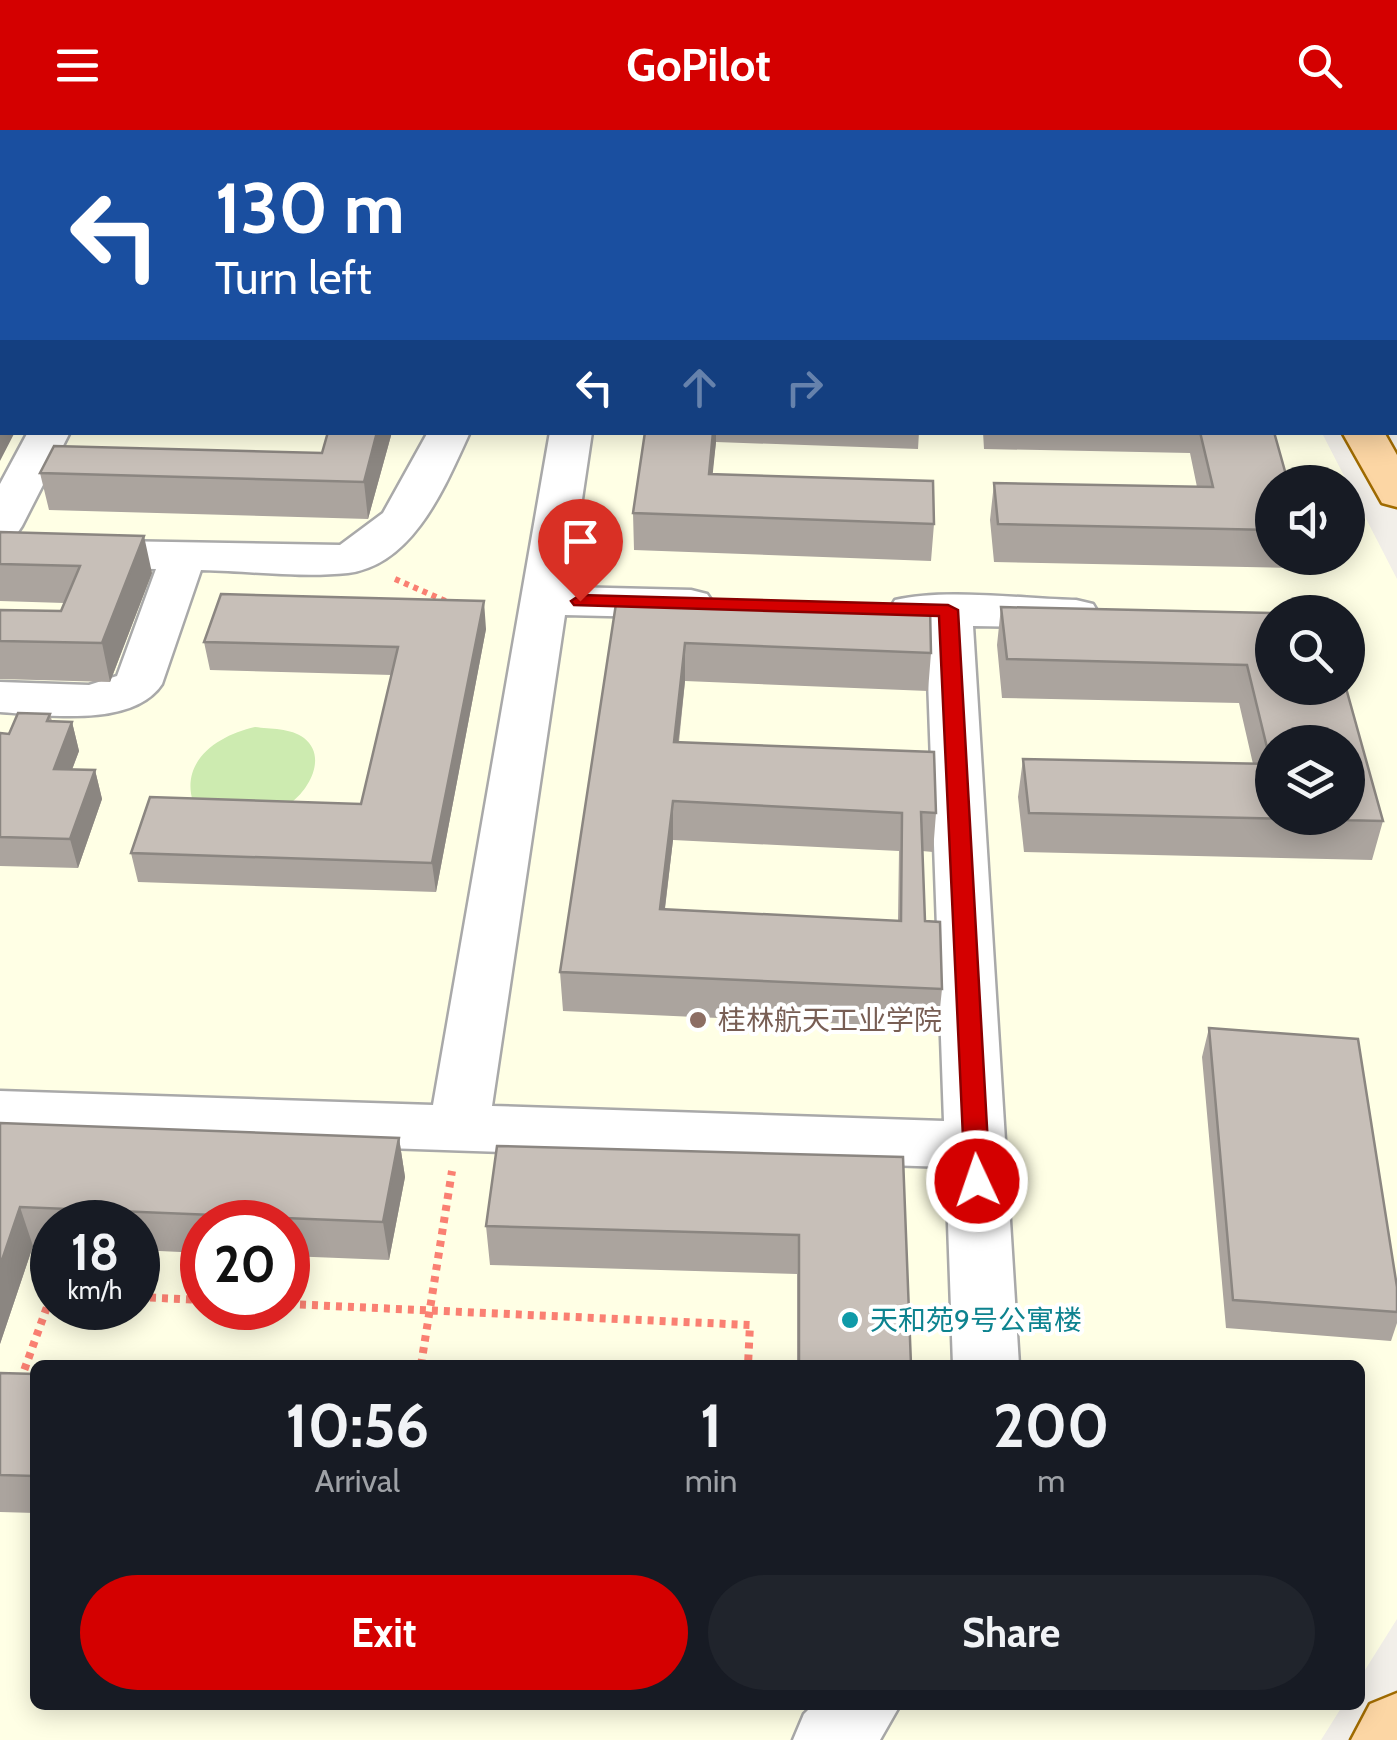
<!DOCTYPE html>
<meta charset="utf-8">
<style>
body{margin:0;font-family:Cabin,"Noto Sans SC",sans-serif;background:#20242c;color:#f1f3f6;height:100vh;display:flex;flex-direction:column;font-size:38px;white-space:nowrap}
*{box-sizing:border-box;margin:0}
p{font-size:32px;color:#9ea1a6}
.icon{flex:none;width:55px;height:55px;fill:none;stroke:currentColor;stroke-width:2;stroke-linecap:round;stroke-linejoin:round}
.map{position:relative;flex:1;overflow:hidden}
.side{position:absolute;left:30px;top:1230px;width:1335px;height:350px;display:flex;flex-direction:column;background:#171b24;border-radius:15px;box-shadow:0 5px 25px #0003}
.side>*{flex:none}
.guide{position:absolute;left:0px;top:0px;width:1398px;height:305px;box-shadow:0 5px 25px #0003;background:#1a4fa0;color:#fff;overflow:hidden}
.tools{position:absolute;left:1255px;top:335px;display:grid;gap:20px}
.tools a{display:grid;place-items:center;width:110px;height:110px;border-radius:50%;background:#171b24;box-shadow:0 5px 25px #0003;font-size:50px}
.speed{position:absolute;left:30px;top:1070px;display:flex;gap:20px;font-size:50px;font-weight:700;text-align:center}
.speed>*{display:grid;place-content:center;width:130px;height:130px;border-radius:50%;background:#171b24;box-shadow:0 5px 25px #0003;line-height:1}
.speed small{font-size:25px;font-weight:400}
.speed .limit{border:15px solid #d22;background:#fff;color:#111}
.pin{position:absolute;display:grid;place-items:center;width:85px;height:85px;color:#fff;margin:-102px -42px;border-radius:50% 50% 50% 0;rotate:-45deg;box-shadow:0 0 10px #0007}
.pin .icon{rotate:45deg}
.me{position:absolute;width:110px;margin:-55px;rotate:357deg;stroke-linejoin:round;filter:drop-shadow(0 0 8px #0008)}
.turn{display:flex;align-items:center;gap:35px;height:210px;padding:0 50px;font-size:45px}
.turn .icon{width:130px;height:130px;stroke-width:2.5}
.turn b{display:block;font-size:70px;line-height:85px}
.lanes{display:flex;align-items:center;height:95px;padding:0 50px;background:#0003;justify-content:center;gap:50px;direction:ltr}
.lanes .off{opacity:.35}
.eta{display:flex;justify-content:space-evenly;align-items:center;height:170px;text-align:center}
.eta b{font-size:60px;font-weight:700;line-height:70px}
.button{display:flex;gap:20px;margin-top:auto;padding:20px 50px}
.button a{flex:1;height:115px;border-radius:60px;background:#d40000;color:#fff;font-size:40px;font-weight:700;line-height:115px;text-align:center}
.button a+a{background:#20242c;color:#f1f3f6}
header{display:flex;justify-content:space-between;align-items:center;height:130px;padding:0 50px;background:#d40000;color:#fff;font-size:45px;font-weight:700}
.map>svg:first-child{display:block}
.education{fill:#ffffe5;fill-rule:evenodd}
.grass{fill:#cdebb0}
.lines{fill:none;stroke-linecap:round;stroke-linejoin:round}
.minor-casing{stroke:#a9a9a9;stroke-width:5}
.major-casing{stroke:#a06b00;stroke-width:5}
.path-far1{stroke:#fa8072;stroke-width:6;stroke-dasharray:5 5;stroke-linecap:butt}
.path{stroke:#fa8072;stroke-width:8;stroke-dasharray:6 6;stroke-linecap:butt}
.minor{fill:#fff;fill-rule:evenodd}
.major{fill:#fcd6a4;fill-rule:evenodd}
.wall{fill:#aba49e;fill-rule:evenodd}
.shaded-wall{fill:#8b8681}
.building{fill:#c7bfb8;stroke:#8b8681;stroke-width:2.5;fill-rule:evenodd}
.route{fill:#d40000;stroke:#8a0000;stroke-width:2.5}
.education-dot{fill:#8d6e63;stroke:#fff;stroke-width:4}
.culture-dot{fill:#0f9aa8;stroke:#fff;stroke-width:4}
.labels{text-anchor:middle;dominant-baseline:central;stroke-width:8;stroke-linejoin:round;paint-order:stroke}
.education-label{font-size:28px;fill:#785e54;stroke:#fff;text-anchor:start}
.culture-label{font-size:28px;fill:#0d838f;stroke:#fff;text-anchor:start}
</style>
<header><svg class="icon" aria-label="menu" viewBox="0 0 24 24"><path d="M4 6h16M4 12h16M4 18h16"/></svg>GoPilot<svg class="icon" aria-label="search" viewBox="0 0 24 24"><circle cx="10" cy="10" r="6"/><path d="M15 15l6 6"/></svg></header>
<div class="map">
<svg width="1397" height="1610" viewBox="0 0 1397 1610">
<rect width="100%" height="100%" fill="#f2efe9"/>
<path class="education" d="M0,0h1216l-1214,2v300l1320,1 75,146v1040l-37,59v-313h-1325v340h1308l-22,35h-1321zM1272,352h76v76h-76zM1272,482h76v76h-76zM1272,612h76v76h-76zM52,1092h86v86h-86zM202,1092h86v86h-86z"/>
<path class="grass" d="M255,597c15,2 36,1 49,11 23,18 6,50 -12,64h-99c-13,-42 26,-67 62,-75z"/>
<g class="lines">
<defs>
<path id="minor" d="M0,77l2,1v22h-2z
M1395,193h2v24h-2z
M28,302h42l-48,94 -6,9 -13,4 337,6 43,-32 45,-81h42c-24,52 -56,133 -122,141 -47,5 -99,-2 -147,-3l-39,114c-29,44 -116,31 -162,28v-30l89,3 28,-9 39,-107 -156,-3v-82z
M550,302h42l-23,155 122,3 16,4 7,10 -7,10 -16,4 -126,-3 -73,491 452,15 -18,-497 -31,-4 -6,-10 6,-10c49,-12 129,-1 181,0l17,4 6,10 -6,10 -17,4 -103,-2 46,739h-66l-7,-198 -946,-32v-44l433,14z
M813,1575h87l-20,35h-87l11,-26z"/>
<path id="major" d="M1342,302h42l13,23v52l-15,-4z
M1397,1563v47h-46l19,-36z"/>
</defs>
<use href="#minor" class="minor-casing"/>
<use href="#major" class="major-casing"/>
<path class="path-far1" d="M395,449l53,23"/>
<path class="path" d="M138,1167l64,3
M288,1174l462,21 -2,40
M421,1235l31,-194
M35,1249h-14l31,-86"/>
<use href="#minor" class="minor"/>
<use href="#major" class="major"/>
</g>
<path class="wall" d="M0,0h161l1,2h-160v52h-2z
M392,302l-24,87 -319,-9 -9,-37 282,-20z
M645,302h274l-1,17 -202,-7 -4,32 222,50 -3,37 -297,-11 -1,-37z
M983,302h291l-2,126h24l-3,10 -299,-6 -4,-42 4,-37 203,4 -7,-34 -206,-4z
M0,402l152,41 -42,109 -110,-3v-69l61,1 3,-8 -64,-2z
M617,467l314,56 -3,38 -243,-10 -6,61 257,71 -3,39 -11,-1 3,70 17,68 -4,39 -375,-17 -3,-39zM673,710l226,11 -1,70 -233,-12z
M1001,477l271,6 111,208 -11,39 -348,-8 -6,-55 5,-38 230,5 -14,-61 -237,-5 -5,-53z
M486,499l-50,263 -298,-10 -7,-29 230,-49 31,-129 -182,-5 -6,-28z
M50,584l2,7 20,1 7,29 -7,19h23l7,29 -24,69 -78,-2v-133l9,1z
M1209,898l188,259v36l-6,18 -165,-13 -24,-271z
M0,993l399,15 6,39 -16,83 -101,-4v-34h-86v31l-64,-3v-28h-86v25l-19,-1 -33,98z
M903,1027l8,208h-114v-91l-307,-9 -4,-39z
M0,1243l35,1v139l-35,-1z"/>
<path class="shaded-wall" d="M2,273v29h13l-15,29v-53z
M377,302h15l-24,87 -4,-37z
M713,302h3v10l-7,68v-36z
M144,406l8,37 -42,109 -8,-39z
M484,471l2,28 -50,263 -4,-29z
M685,513v38l-11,100v-39z
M72,592l7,29 -18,47 -7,-29z
M95,640l7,29 -24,69 -8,-29z
M673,671v39l-13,108v-39z
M399,1008l6,39 -16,83 -6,-38z
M20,1077l13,39 -33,98v-78z"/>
<path class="building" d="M0,0h161l-1,2h-158v19h-2z
M191,0l102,2h-103z
M489,0h55v2h-56z
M711,0h329v2h-329z
M0,225h2v48l-2,5z
M328,302h49l-13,50 -324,-9 14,-27 268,7z
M645,302h68l-4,42 224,7 1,43 -301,-11z
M1200,302h74l14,50h-16v48l-274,-6 -4,-41 219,4z
M0,402l144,4 -42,107 -102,-2v-31l61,1 19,-45 -80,-2z
M221,464l263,7 -52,262 -301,-10 19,-56 211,7 37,-157 -194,-5z
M617,467l313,11 1,45 -246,-10 -11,99 260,10 2,61 -15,-1 4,109 15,1 2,67 -382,-17zM673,671l229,12 -1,108 -241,-12z
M1001,477l271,6v75h74l37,133 -354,-8 -6,-54 248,5 -24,-99 -240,-6zM1272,612h76v76h-76z
M18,583l32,1 -3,7 25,1 -18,47 41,1 -25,69 -70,-2v-104l9,1z
M1209,898l149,11 39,248v25l-164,-12z
M0,993l399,15 -16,84 -363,-15 -20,59z
M497,1016l406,11 8,208h-112v-130l-313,-9z
M0,1243l35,1v102l-35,-1z"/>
<path class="route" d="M580,465l368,10 10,5 32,571 -4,7h-18l-3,-7 -26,-565 -365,-11 -3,-4z"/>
<circle class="education-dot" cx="698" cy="890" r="10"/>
<circle class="culture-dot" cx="850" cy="1190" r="10"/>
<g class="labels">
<g class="education-label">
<text x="718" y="890">桂林航天工业学院</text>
</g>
<g class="culture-label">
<text x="870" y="1190">天和苑9号公寓楼</text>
</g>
</g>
</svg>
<div class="tools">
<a><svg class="icon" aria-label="sound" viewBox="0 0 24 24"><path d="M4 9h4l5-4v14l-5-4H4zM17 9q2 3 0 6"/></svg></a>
<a><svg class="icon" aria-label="search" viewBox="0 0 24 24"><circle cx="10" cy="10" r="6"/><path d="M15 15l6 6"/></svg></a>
<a><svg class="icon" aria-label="layers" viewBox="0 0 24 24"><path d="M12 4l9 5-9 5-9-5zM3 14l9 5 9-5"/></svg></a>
</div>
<div class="speed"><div>18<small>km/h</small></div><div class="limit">20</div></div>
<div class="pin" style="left:580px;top:471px;background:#d93025"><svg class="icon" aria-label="arrive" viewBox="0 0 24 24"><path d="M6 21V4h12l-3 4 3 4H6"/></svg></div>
<svg class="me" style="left:977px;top:1051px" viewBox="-20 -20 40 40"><circle r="17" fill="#d40000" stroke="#fff" stroke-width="3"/><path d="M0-11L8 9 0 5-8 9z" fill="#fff"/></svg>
<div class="guide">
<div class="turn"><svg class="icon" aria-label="left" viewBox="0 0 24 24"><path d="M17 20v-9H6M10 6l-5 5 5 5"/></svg><div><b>130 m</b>Turn left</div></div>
<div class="lanes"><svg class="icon" aria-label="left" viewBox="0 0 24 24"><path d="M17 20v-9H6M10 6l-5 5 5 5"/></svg><svg class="icon off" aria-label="ahead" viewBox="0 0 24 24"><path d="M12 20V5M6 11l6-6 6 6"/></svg><svg class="icon off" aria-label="right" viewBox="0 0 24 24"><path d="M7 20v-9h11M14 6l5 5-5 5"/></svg></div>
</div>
<section class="side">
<div class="eta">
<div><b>10:56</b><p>Arrival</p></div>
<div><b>1</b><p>min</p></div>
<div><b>200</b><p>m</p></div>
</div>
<div class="button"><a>Exit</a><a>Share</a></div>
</section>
</div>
